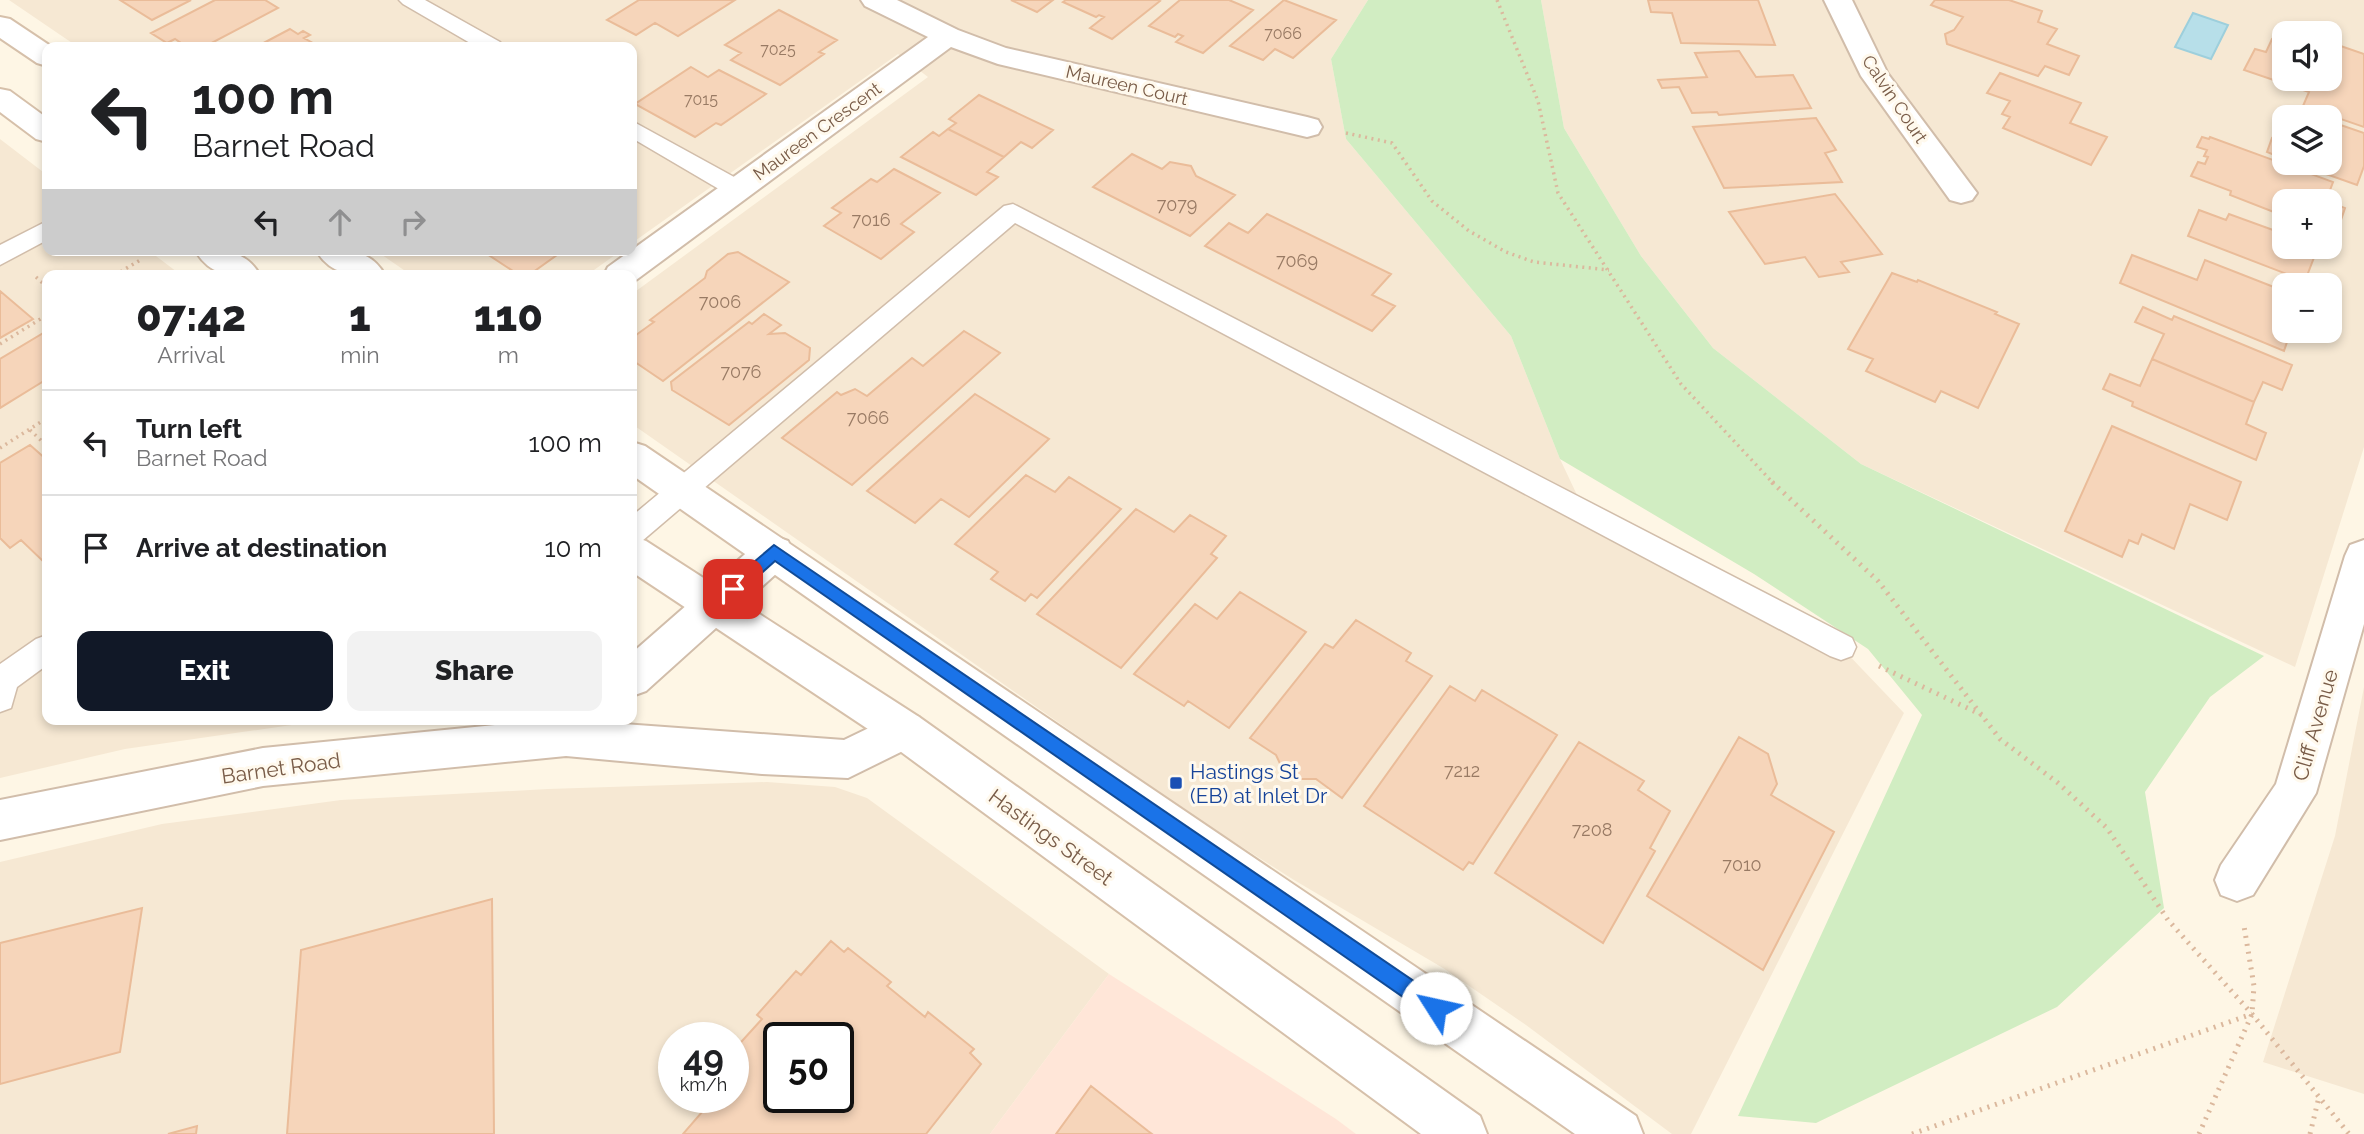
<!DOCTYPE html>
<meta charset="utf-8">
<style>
body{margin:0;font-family:Raleway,sans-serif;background:#f2f2f2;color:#202124;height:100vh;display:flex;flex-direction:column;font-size:26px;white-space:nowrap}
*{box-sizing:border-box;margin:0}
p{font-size:23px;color:#757577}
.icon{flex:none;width:38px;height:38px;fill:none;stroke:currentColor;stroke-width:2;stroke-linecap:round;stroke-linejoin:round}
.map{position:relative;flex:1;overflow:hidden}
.drawer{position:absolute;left:42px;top:270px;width:595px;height:455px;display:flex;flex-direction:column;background:#fff;border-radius:14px;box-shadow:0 4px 10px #0003}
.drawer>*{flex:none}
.top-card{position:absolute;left:42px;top:42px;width:595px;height:214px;border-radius:14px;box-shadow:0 4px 10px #0003;background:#fff;color:#202124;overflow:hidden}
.buttons{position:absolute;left:2272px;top:21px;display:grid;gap:14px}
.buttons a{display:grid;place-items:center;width:70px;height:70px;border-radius:14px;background:#fff;box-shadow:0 4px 10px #0003;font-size:35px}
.speed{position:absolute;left:658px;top:1022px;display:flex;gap:14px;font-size:35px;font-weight:700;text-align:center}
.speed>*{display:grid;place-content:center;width:91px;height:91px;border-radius:50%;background:#fff;box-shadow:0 4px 10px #0003;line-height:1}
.speed small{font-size:18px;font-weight:400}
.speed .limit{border:4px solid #111;border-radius:10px;background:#fff;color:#111}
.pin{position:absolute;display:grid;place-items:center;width:60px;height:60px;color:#fff;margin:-30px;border-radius:14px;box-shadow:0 4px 10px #0006}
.me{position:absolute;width:77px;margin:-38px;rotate:305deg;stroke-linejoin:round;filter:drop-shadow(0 0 5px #0008)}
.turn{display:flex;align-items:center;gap:24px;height:147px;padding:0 35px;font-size:32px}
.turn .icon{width:91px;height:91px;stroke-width:2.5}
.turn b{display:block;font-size:49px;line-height:60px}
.lanes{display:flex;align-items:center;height:66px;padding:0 35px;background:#0003;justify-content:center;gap:35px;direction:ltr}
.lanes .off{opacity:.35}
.eta{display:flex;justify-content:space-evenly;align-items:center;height:119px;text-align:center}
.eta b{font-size:42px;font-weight:800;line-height:49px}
.action{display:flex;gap:14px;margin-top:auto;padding:14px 35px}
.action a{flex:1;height:80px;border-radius:14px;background:#111827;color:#fff;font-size:28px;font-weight:800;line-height:80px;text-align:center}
.action a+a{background:#f2f2f2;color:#202124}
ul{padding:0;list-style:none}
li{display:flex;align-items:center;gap:21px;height:105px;padding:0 35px;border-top:2px solid #e0e0e0}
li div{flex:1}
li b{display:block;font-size:26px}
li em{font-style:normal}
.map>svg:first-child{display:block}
.residential{fill:#f6e8d3;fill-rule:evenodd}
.commercial{fill:#ffe6d8}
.green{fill:#d1edc2}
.water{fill:#b7dfe9;stroke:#9dcfdc;stroke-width:2}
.building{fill:#f6d5ba;stroke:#eabc99;stroke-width:2;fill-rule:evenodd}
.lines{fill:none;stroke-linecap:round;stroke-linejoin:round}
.lane-casing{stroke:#d1bdaa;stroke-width:3}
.street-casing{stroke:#d1bdaa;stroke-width:4}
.secondary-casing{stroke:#d6c0aa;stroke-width:4}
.path-far1{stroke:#dbb89d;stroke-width:3.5;stroke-dasharray:2 4.5;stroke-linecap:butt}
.path{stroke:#dbb89d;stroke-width:5;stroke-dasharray:2 6;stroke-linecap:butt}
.lane{fill:#fff;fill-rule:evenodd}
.street{fill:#fff;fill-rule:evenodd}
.secondary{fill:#fff;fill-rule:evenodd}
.route{fill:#1a73e8;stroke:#114b97;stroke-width:2}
.transit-dot{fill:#1a4fb4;stroke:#fff9ed;stroke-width:2.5}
.labels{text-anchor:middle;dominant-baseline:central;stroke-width:6;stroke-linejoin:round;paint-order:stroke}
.far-number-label{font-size:16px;fill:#987a64}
.far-street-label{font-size:18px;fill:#795c48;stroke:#fff9ed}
.number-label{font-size:18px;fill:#987a64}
.street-label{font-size:21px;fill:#795c48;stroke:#fff9ed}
.transit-label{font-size:21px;fill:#164399;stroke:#fff9ed;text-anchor:start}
</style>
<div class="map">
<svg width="2364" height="1134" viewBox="0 0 2364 1134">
<rect width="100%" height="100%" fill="#fef6e5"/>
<path class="residential" d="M9,0h1359l-37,59 15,80 165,197 49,123 26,55 255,133 63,66 -213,421h-19l-146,-109 -83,-57 -149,-88 -109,-69 -553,-387v-130l296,-217 -30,-23 -266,189v-196h-554z
M1541,0h823v447l-69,220 -434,-203 -148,-116 -72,-92 -77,-128zM2284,33h45v46h-45zM2284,117h45v46h-45zM2284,201h45v46h-45zM2284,285h45v46h-45z
M0,139l47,36v75h101l33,25h-134v444h286l-208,30 -125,29z
M375,250h247l-35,25h-176z
M2364,687v407l-101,-32 72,-226z
M767,782l68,5 32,11 242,176 -119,160h-990v-272l162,-38 179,-24 207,-11zM674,1038h59v59h-59zM779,1038h59v59h-59z"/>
<path class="commercial" d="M1109,974l227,145 20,15h-366z"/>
<path class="green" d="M1368,0h173l23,128 77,128 72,92 148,116 403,192 -54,41 -65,95 19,116 -107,99 -241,116 -78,-7 184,-401 -54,-66 -114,-75 -194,-115 -49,-123 -165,-197 -15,-80z"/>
<path class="water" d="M2193,13l35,12 -17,34 -36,-12z"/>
<path class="building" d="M120,0h71l-39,20z
M215,0h50l13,8 -74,39h-17l-12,-8 -8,4 -16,-10z
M639,0h96l-57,36 -23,-13 -19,12 -29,-15z
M1011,0h42l-16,12z
M1066,0h92l2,1 -48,38 -22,-11 14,-11 -5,-2 -3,2 -33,-15z
M1180,0h49l24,10 -50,43 -27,-11 7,-6 -5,-2 -3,3 -26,-11z
M1284,0l52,20 -43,38 -18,-9 -12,11 -33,-14z
M1648,0h110l17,45 -94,-2 -9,-30 -21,-1z
M1935,0h74l33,11 -4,11 19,7 -10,15 32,12 -10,19 -24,-9 -7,10 -91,-32 -2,-10 9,-4 9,-13 -32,-12z
M779,10l58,30 -18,12 5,2 -44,31 -49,-25 10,-7 -16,-8z
M290,29l8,5 5,-3 7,4 -6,3 16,9h-64z
M2272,39l12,4v36h45v-37l35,12v73l-61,-21 6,-14 -65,-22 11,-21 11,3z
M1739,51l17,26 37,-2 18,33 -92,7 -2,-3 -25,1 -13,-26 -17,1 -4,-8 49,-3 -12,-24z
M691,67l17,10 11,-7 47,24 -45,31 -5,-2 -21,14 -60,-33z
M2000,73l81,30 -11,20 37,14 -16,28 -88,-37 7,-11 -8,-3 8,-13 -23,-8z
M979,95l74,35 -21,18 -11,-6 -17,15 -56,-28 8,-6 -7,-4z
M1816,118l20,32 -11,3 17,29 -118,6 -31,-61z
M2329,121l35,12v33l-7,19 -62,-22h34z
M948,129l56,28 -17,15 11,5 -22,18 -75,-38 32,-25 6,4z
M2202,137l7,2 1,-2 123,45 -7,19h-42v15l-54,-21 1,-4 -40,-15 7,-14 7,2 3,-7 -4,-1 3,-6 -10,-3z
M2272,138l12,3v18l-17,-7z
M1132,154l30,15 8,-7 21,4 5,10 39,19 -45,41 -97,-49z
M894,169l46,24 -39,31 13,8 -33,27 -57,-33 17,-13 -9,-5 39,-29 6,3z
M1835,194l47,60 -41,8 8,10 -30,5 -14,-20 -40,7 -36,-52z
M2329,202l16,6 -9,27 -7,-3z
M2199,210l27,10 3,-6 55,20v13h34l-13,34 -117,-45z
M1267,214l124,60 -19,21 23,11 -23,25 -167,-85 24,-23 19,10z
M488,250h76l-35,25h-10l-35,-23z
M738,252l51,30 -126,99 -31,-21v-22l22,-16 -4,-2 55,-42 2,-7 21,-17z
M2132,255l65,25 8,-20 79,31v40h16l-3,8 -8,-3 -5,15 -164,-68z
M1892,273l25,9 1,-2 79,32 -2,2 24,10 -41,84 -37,-17 -6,11 -69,-31 7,-12 -25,-10z
M0,291l33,28 -33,19z
M2143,307l29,13 2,-4 118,49 -10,25 -19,-8 -9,20 -102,-43 12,-25 -29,-12z
M764,314l17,11 -12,9 16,-1 25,15 -1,12 -80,65 -57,-35 -1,-8 78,-60 3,2z
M964,331l36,22 -148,132 -70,-47 55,-46 4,3 14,-6 12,7 45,-38 11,8z
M45,332l2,2v45l-47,29v-49z
M2152,359l102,43 -8,22 20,9 -10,27 -124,-54 1,-4 -30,-13 7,-15 30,12z
M975,394l74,45 -80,78 -28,-18 -26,24 -48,-32z
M2112,426l129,56 -14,38 -37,-16 -16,45 -32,-15 -4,10 -9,-4 -7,17 -57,-26z
M30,445l17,15v105l-26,-25 -11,8 -10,-10v-75z
M1026,475l29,17 14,-15 52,32 -84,89 -6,-4 -6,7 -34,-22 7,-7 -43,-28z
M1136,509l38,23 16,-17 36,21 -15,18 6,4 -96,110 -84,-54z
M1240,592l66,40 -77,96 -41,-27 -4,5 -50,-32 61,-70 22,15z
M1356,620l55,33 -5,8 26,15 -90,122 -26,-19h-19l-14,-9 -7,-15 -26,-17 75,-94 8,4z
M1450,686l25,15 7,-11 75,45 -84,129 -4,-2 -6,8 -99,-64z
M1739,737l29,17 9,30 -6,11 63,37 -71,138 -116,-74z
M1579,742l65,39 -6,9 32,21 -20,37 5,3 -52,92 -108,-70z
M492,899l2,235h-207l14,-184z
M142,908l-22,144 -120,32v-141z
M831,941l13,11 4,-4 43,34 -4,4 38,31 3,-5 46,37 -4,4 11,11 -55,70h-243l32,-37h18v-20l8,-9 -8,-6v-11l29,-32 -5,-4 39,-44 5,4zM779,1038h59v59h-59z
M1091,1086l57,45 4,3h-96z
M197,1126l-1,8h-28z"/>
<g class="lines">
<defs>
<path id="lane" d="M399,0h26l75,42 3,5h-26l-74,-43z
M632,121l113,62 4,6 -4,6 -8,2 -8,-2 -97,-57z
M1013,204l839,434 4,9 -4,9 -11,4 -11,-4 -815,-433 -373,318 -10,4v-29l372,-310z
M47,221v19l-47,25v-20z
M47,635v30l-30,22 -6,21 -11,4v-48l36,-25z"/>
<path id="street" d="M861,0h36l61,30 48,18 301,69 11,3 4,7 -4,7 -11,3 -309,-73 -47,-17 -319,236v-8h-28l4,-8 320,-230 -63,-31z
M1824,0h28l36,74 89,119 -5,7 -11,3 -11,-3 -89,-124z
M774,536l14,5 5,11 -5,11 -142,128 -14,5v-43l128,-112z
M2364,540v84l-48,169 -63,102 -16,6 -16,-6 -6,-15 6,-15 55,-81 69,-228 5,-11z
M904,711l15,6 6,13 -6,13 -71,35 -86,-4 -196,-18 -303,30 -263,54v-40l263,-52 292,-29 289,21z"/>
<path id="secondary" d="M0,17l10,2 42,28h-5v19l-10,-3 -37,-25z
M0,89l10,2 37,27v24l-11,-3 -36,-27z
M195,250c27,0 50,-1 65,25 -28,0 -49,3 -65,-25z
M316,250c28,0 53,-3 69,25 -28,0 -53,3 -69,-25z
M632,442l13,4 991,670 7,18h-68l-943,-659z
M632,536l14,5 273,176 561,399 7,18h-66l-532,-391 -257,-171z"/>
</defs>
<use href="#lane" class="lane-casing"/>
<use href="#street" class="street-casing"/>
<use href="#secondary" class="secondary-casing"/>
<path class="path-far1" d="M1497,0l41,101 20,92 123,191 93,100
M1346,133l46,10 40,58 37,30 37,21 28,10 75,8
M115,275l27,-16
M36,277l11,10
M0,344l47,-29
M30,430l17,16
M0,448l47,-30"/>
<path class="path" d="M1772,482l106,99 122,158 58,44 49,45 61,92 84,94 97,120
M1879,666l103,49
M1912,1134l340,-120
M2199,1134l53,-120 2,-28 -10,-60
M2310,1134l9,-37"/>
<use href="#lane" class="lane"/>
<use href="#street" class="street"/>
<use href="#secondary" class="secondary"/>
</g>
<path class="route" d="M774,545l669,456 3,7 -3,7 -7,3 -7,-3 -654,-454 -36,32h-11l-3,-4 3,-5z"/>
<rect class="transit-dot" x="1169" y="776" width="14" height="14" rx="3.5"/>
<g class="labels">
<g class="far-number-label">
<text x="1283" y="33">7066</text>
<text x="778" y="49">7025</text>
<text x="701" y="99">7015</text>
</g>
<g class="far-street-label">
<text transform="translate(1127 85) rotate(13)">Maureen Court</text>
<text transform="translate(1895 99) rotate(56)">Calvin Court</text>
<text transform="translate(817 131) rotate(-36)">Maureen Crescent</text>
</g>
<g class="number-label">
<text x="1177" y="204">7079</text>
<text x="871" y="219">7016</text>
<text x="1297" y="260">7069</text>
<text x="720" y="301">7006</text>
<text x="741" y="371">7076</text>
<text x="868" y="417">7066</text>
<text x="1462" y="770">7212</text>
<text x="1592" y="829">7208</text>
<text x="1742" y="864">7010</text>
</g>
<g class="street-label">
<text transform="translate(2315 725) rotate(-74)">Cliff Avenue</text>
<text transform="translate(281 768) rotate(-8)">Barnet Road</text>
<text transform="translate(1051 837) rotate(36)">Hastings Street</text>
</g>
<g class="transit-label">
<text x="1190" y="771">Hastings St<tspan x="1190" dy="24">(EB) at Inlet Dr</tspan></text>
</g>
</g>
</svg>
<div class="buttons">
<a><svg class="icon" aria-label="sound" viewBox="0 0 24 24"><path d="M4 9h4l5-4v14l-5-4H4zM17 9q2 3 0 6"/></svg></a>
<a><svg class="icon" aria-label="layers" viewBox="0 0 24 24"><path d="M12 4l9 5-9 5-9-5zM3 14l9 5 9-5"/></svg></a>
<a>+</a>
<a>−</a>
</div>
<div class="speed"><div>49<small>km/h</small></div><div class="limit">50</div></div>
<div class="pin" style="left:733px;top:589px;background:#d93025"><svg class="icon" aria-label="arrive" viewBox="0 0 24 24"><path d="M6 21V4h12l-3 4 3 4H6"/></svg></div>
<svg class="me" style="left:1436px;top:1008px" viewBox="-20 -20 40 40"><circle r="19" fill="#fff"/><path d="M0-13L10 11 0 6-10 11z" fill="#1a73e8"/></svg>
<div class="top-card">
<div class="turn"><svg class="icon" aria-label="left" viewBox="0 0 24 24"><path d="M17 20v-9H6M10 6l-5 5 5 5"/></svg><div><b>100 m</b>Barnet Road</div></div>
<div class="lanes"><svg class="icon" aria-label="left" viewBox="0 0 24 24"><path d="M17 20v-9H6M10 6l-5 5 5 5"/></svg><svg class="icon off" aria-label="ahead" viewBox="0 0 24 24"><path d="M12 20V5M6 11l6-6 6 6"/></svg><svg class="icon off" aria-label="right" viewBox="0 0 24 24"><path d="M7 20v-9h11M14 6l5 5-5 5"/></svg></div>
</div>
<section class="drawer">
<div class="eta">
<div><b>07:42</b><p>Arrival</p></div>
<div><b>1</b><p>min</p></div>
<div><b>110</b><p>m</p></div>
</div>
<ul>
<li><svg class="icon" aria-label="left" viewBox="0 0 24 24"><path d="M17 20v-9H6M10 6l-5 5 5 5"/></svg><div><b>Turn left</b><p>Barnet Road</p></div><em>100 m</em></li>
<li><svg class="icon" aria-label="arrive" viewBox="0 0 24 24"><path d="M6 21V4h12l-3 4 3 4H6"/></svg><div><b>Arrive at destination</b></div><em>10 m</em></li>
</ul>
<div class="action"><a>Exit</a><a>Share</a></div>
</section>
</div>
